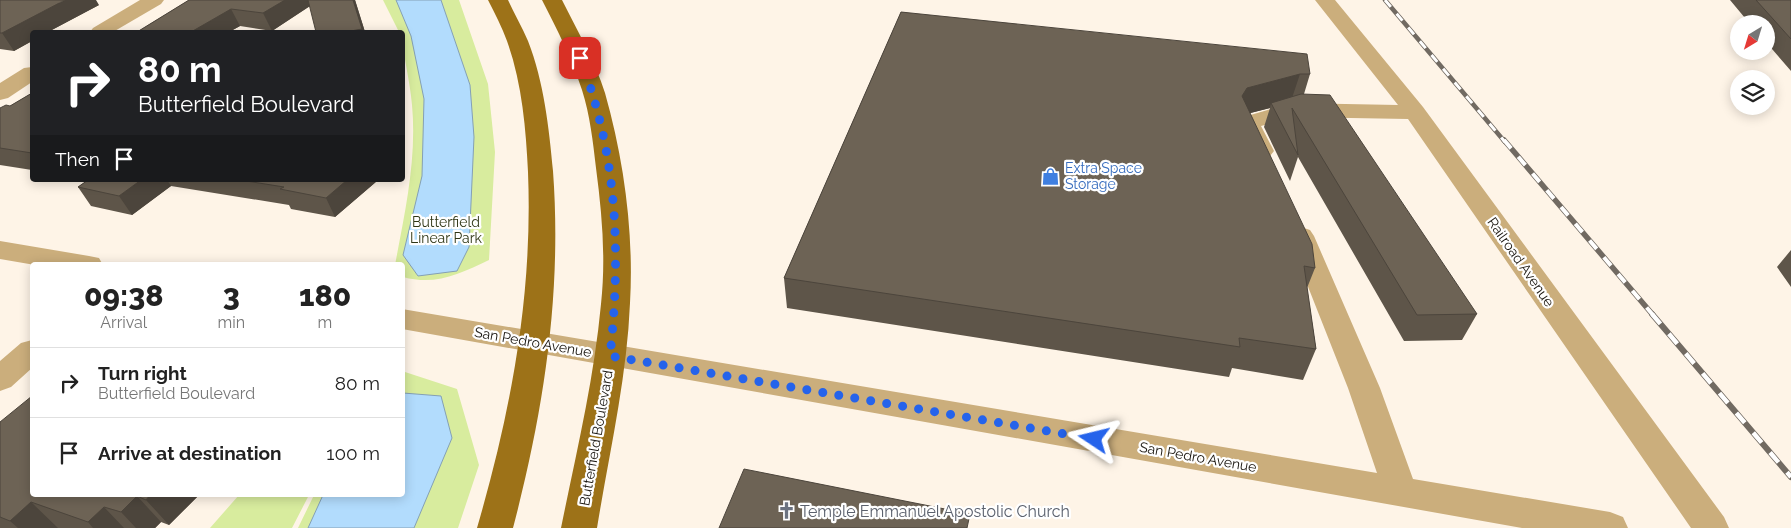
<!DOCTYPE html>
<style>
body{margin:0;font-family:Raleway,sans-serif;background:#f2f2f2;color:#222;height:100vh;display:flex;flex-direction:column;font-size:19px;white-space:nowrap}
*{box-sizing:border-box;margin:0}
p{font-size:16px;color:#767676}
.icon{flex:none;width:28px;height:28px;fill:none;stroke:currentColor;stroke-width:2;stroke-linecap:round;stroke-linejoin:round}
.map{position:relative;flex:1;overflow:hidden}
.side{position:absolute;left:30px;top:262px;width:375px;height:235px;display:flex;flex-direction:column;background:#fff;border-radius:5px;box-shadow:0 2px 12px #0003}
.side>*{flex:none}
.top-card{position:absolute;left:30px;top:30px;width:375px;height:152px;border-radius:5px;box-shadow:0 2px 12px #0003;background:#202124;color:#fff;overflow:hidden}
.needle{width:32px;rotate:218deg}
.buttons{position:absolute;left:1730px;top:15px;display:grid;gap:10px}
.buttons a{display:grid;place-items:center;width:45px;height:45px;border-radius:50%;background:#fff;box-shadow:0 2px 12px #0003;font-size:25px}
.pin{position:absolute;display:grid;place-items:center;width:42px;height:42px;color:#fff;margin:-21px;border-radius:10px;box-shadow:0 2px 8px #0006}
.me{position:absolute;width:55px;margin:-28px;rotate:280deg;stroke-linejoin:round;filter:drop-shadow(0 0 4px #0008)}
.turn{display:flex;align-items:center;gap:18px;height:105px;padding:0 25px;font-size:22px}
.turn .icon{width:65px;height:65px;stroke-width:2.5}
.turn b{display:block;font-size:35px;line-height:42px}
.then{display:flex;align-items:center;height:48px;padding:0 25px;background:#0003;gap:10px;font-size:19px}
.eta{display:flex;justify-content:space-evenly;align-items:center;height:85px;text-align:center}
.eta b{font-size:30px;font-weight:800;line-height:35px}
ul{padding:0;list-style:none}
li{display:flex;align-items:center;gap:15px;height:70px;padding:0 25px;border-top:1px solid #e0e0e0}
li div{flex:1}
li b{display:block;font-size:19px}
li em{font-style:normal}
.map>svg:first-child{display:block}
.green{fill:#d8ec9e}
.water{fill:#b2dcfd;stroke:#84a0b5}
.lines{fill:none;stroke-linecap:round;stroke-linejoin:round}
.street{fill:#cbae7c;fill-rule:evenodd}
.primary{fill:#9d7218;fill-rule:evenodd}
.rail-far2-casing{stroke:#716a62;stroke-width:4.5}
.rail-far1-casing{stroke:#716a62;stroke-width:5.5}
.rail-casing{stroke:#716a62;stroke-width:6}
.rail-far2{stroke:#fff;stroke-width:3;stroke-dasharray:9;stroke-linecap:butt}
.rail-far1{stroke:#fff;stroke-width:4;stroke-dasharray:11;stroke-linecap:butt}
.rail{stroke:#fff;stroke-width:4.5;stroke-dasharray:13;stroke-linecap:butt}
.wall{fill:#5e5549}
.shaded-wall{fill:#4c453c}
.building{fill:#6d6355;stroke:#4c453c}
.route{stroke:#2563eb;stroke-width:9;stroke-dasharray:0 16.2}
.labels{text-anchor:middle;dominant-baseline:central;stroke-width:4.5;stroke-linejoin:round;paint-order:stroke}
.shop-label{font-size:14px;fill:#366cbe;stroke:#fff;text-anchor:start}
.park-label{font-size:14px;fill:#2f3615;stroke:#fff}
.street-label{font-size:14px;fill:#18140e;stroke:#fff}
.near-worship-label{font-size:16px;fill:#5b616d;stroke:#fff;text-anchor:start}
</style>
<div class="map">
<svg width="1791" height="528" viewBox="0 0 1791 528">
<rect width="100%" height="100%" fill="#fef4e7"/>
<path class="green" d="M383,0h76l29,84 7,68 -6,108c-30,14 -53,26 -86,17l-1,-12h-7c10,-53 22,-106 17,-160 -2,-25 -9,-48 -10,-73h-3z
M405,372l52,17 22,76 -21,63h-160l16,-33h88l1,-121z
M239,495h70l-17,33h-82z"/>
<path class="water" d="M396,0h45l29,85 4,52 -5,110 -12,24 -39,5 -15,-21 19,-79 2,-77 -13,-63z
M403,393l38,3 11,42 -38,90h-106l15,-33h79z"/>
<g class="lines">
<path class="street" d="M140,0h24l-3,4 -48,28h-23l3,-4z
M1315,0h20l88,107 301,410 5,11h-38l-283,-409 -115,-2 -32,9 13,25 -4,5 -8,2 -8,-2 -18,-33 4,-5 52,-15 106,2z
M32,67v15l-24,16 -8,2v-17l24,-15z
M1301,227l9,3 4,6 66,152 33,91 197,33 13,5 5,11h-106l-1120,-199v-20l975,164 -29,-85 -60,-152 4,-6z
M0,241l89,15 10,2 4,7h-68l-35,-6z
M32,340v28l-21,19 -11,4v-30l21,-18z"/>
<path class="primary" d="M488,0h20c6,13 14,27 20,41 16,41 21,87 25,130 9,122 -9,239 -40,357h-36c34,-117 56,-233 51,-356 -2,-43 -6,-89 -21,-131 -5,-14 -12,-27 -19,-41z
M542,0h20c15,30 33,61 43,93 19,67 29,140 25,210 -3,75 -21,151 -33,225h-36c15,-74 33,-148 40,-224 5,-45 1,-91 -5,-136 -3,-26 -6,-53 -14,-78 -10,-31 -25,-61 -40,-90z"/>
<defs>
<path id="rail-far2" d="M1385,0l120,142"/>
<path id="rail-far1" d="M1504,140l149,175"/>
<path id="rail" d="M1652,314l139,163"/>
</defs>
<use href="#rail-far2" class="rail-far2-casing"/>
<use href="#rail-far1" class="rail-far1-casing"/>
<use href="#rail" class="rail-casing"/>
<use href="#rail-far2" class="rail-far2"/>
<use href="#rail-far1" class="rail-far1"/>
<use href="#rail" class="rail"/>
</g>
<path class="wall" d="M0,0l99,5 -51,27h-16v9l-18,10 -14,-2z
M189,0h166l10,32 -55,-26 -38,25 -32,-5 -11,6h-92z
M1730,0h61v71l-25,-29v-18h-16z
M901,12l409,62 -6,20 173,220 -15,26 -58,1 -106,-184 -8,24 -26,-54 6,-19 -20,5 65,155 -8,20 9,61 -13,31 -71,-12 -3,9 -442,-69 -3,-30z
M32,93v77l-32,-5v-57l10,-2z
M88,180h288l1,1 -42,36 -44,-8 -2,-4 -118,-19 -39,29 -41,-9 -13,-19z
M1791,250v37l-14,-20z
M0,422l32,73h167l-30,30 -8,-3 -6,6h-155z"/>
<path class="shaded-wall" d="M65,0h31l3,5 -51,27h-16v9l-18,10 -12,-18z
M285,0h26l2,4 -41,27 -9,-18z
M353,0h2l10,32h-20z
M231,9l9,17 -11,6h-38z
M1300,74l-9,27 -20,2 -1,5 -31,8 3,-20 5,-8z
M141,180h26l4,6 -39,29 -13,-19z
M347,180h29l1,1 -42,36 -9,-19z
M150,495h49l-30,30 -23,-25z
M137,496l24,26 -6,6h-19l-15,-16z
M31,502l27,26h-40l-8,-7z
M104,507l20,21h-31l-5,-6z"/>
<path class="building" d="M0,0h65l-63,33h-2z
M189,0h96l-22,13 -32,-4 -40,23h-54z
M308,0h45l9,29 -17,3h-29z
M1756,0h35v39z
M901,12l406,42 3,20h-10l-53,14 -5,8 70,148 3,24 -11,-2 12,83 -77,-11 1,9 -456,-69z
M32,93v60l-32,-5v-40l6,-3 4,1z
M1301,94l29,1 147,219 -60,1 -125,-207 6,47 -27,-52z
M88,180h53l-22,16 -41,-9z
M240,180h107l-21,18 -46,-9 4,-2z
M32,396v99h118l-4,5 -9,-4 -16,16 -17,-5 -16,15 -57,-20 -21,19 -10,-4v-95z
M744,469l226,45 -3,14h-248z"/>
<g class="lines">
<path class="route" d="M580,58c38,97 41,196 30,298l484,83"/>
</g>
<defs>
<symbol id="shop-bare" viewBox="-9 -9 18 18"><path d="M-5-2.5h2.3a2.7 3.5 0 0 1 5.4 0H5L5.5 6h-11ZM-1.5-2.5h3a1.5 2.3 0 0 0-3 0Z" fill="#3f7fe0" stroke="#fff" stroke-width="2.5" paint-order="stroke"/></symbol>
<symbol id="church-bare" viewBox="-9 -9 18 18"><path d="M-1.2-6h2.4v3.5h3.3v2.4h-3.3V6h-2.4V-.1h-3.3v-2.4h3.3Z" fill="#6b7280" stroke="#fff" stroke-width="2.5" paint-order="stroke"/></symbol>
</defs>
<g fill-rule="evenodd">
<use href="#shop-bare" x="1038" y="164" width="25" height="25"/>
<use href="#church-bare" x="774" y="498" width="25" height="25"/>
</g>
<g class="labels">
<g class="shop-label">
<text x="1065" y="168">Extra Space<tspan x="1065" dy="16">Storage</tspan></text>
</g>
<g class="park-label">
<text x="446" y="222">Butterfield<tspan x="446" dy="16">Linear Park</tspan></text>
</g>
<g class="street-label">
<text transform="translate(1521 262) rotate(55)">Railroad Avenue</text>
<text transform="translate(533 342) rotate(10)">San Pedro Avenue</text>
<text transform="translate(596 438) rotate(-80)">Butterfield Boulevard</text>
<text transform="translate(1198 457) rotate(10)">San Pedro Avenue</text>
</g>
<g class="near-worship-label">
<text x="800" y="511">Temple Emmanuel Apostolic Church</text>
</g>
</g>
</svg>
<div class="buttons">
<a><svg class="needle" viewBox="-14 -14 28 28"><path d="M0-13l5 13h-10z" fill="#e53935"/><path d="M0 13l5-13h-10z" fill="#767676"/></svg></a>
<a><svg class="icon" aria-label="layers" viewBox="0 0 24 24"><path d="M12 4l9 5-9 5-9-5zM3 14l9 5 9-5"/></svg></a>
</div>
<div class="pin" style="left:580px;top:58px;background:#d93025"><svg class="icon" aria-label="arrive" viewBox="0 0 24 24"><path d="M6 21V4h12l-3 4 3 4H6"/></svg></div>
<svg class="me" style="left:1094px;top:439px" viewBox="-20 -20 40 40"><path d="M0-17L14 15 0 8-14 15z" fill="#2563eb" stroke="#fff" stroke-width="4"/></svg>
<div class="top-card">
<div class="turn"><svg class="icon" aria-label="right" viewBox="0 0 24 24"><path d="M7 20v-9h11M14 6l5 5-5 5"/></svg><div><b>80 m</b>Butterfield Boulevard</div></div>
<div class="then">Then<svg class="icon" aria-label="arrive" viewBox="0 0 24 24"><path d="M6 21V4h12l-3 4 3 4H6"/></svg></div>
</div>
<section class="side">
<div class="eta">
<div><b>09:38</b><p>Arrival</p></div>
<div><b>3</b><p>min</p></div>
<div><b>180</b><p>m</p></div>
</div>
<ul>
<li><svg class="icon" aria-label="right" viewBox="0 0 24 24"><path d="M7 20v-9h11M14 6l5 5-5 5"/></svg><div><b>Turn right</b><p>Butterfield Boulevard</p></div><em>80 m</em></li>
<li><svg class="icon" aria-label="arrive" viewBox="0 0 24 24"><path d="M6 21V4h12l-3 4 3 4H6"/></svg><div><b>Arrive at destination</b></div><em>100 m</em></li>
</ul>
</section>
</div>
